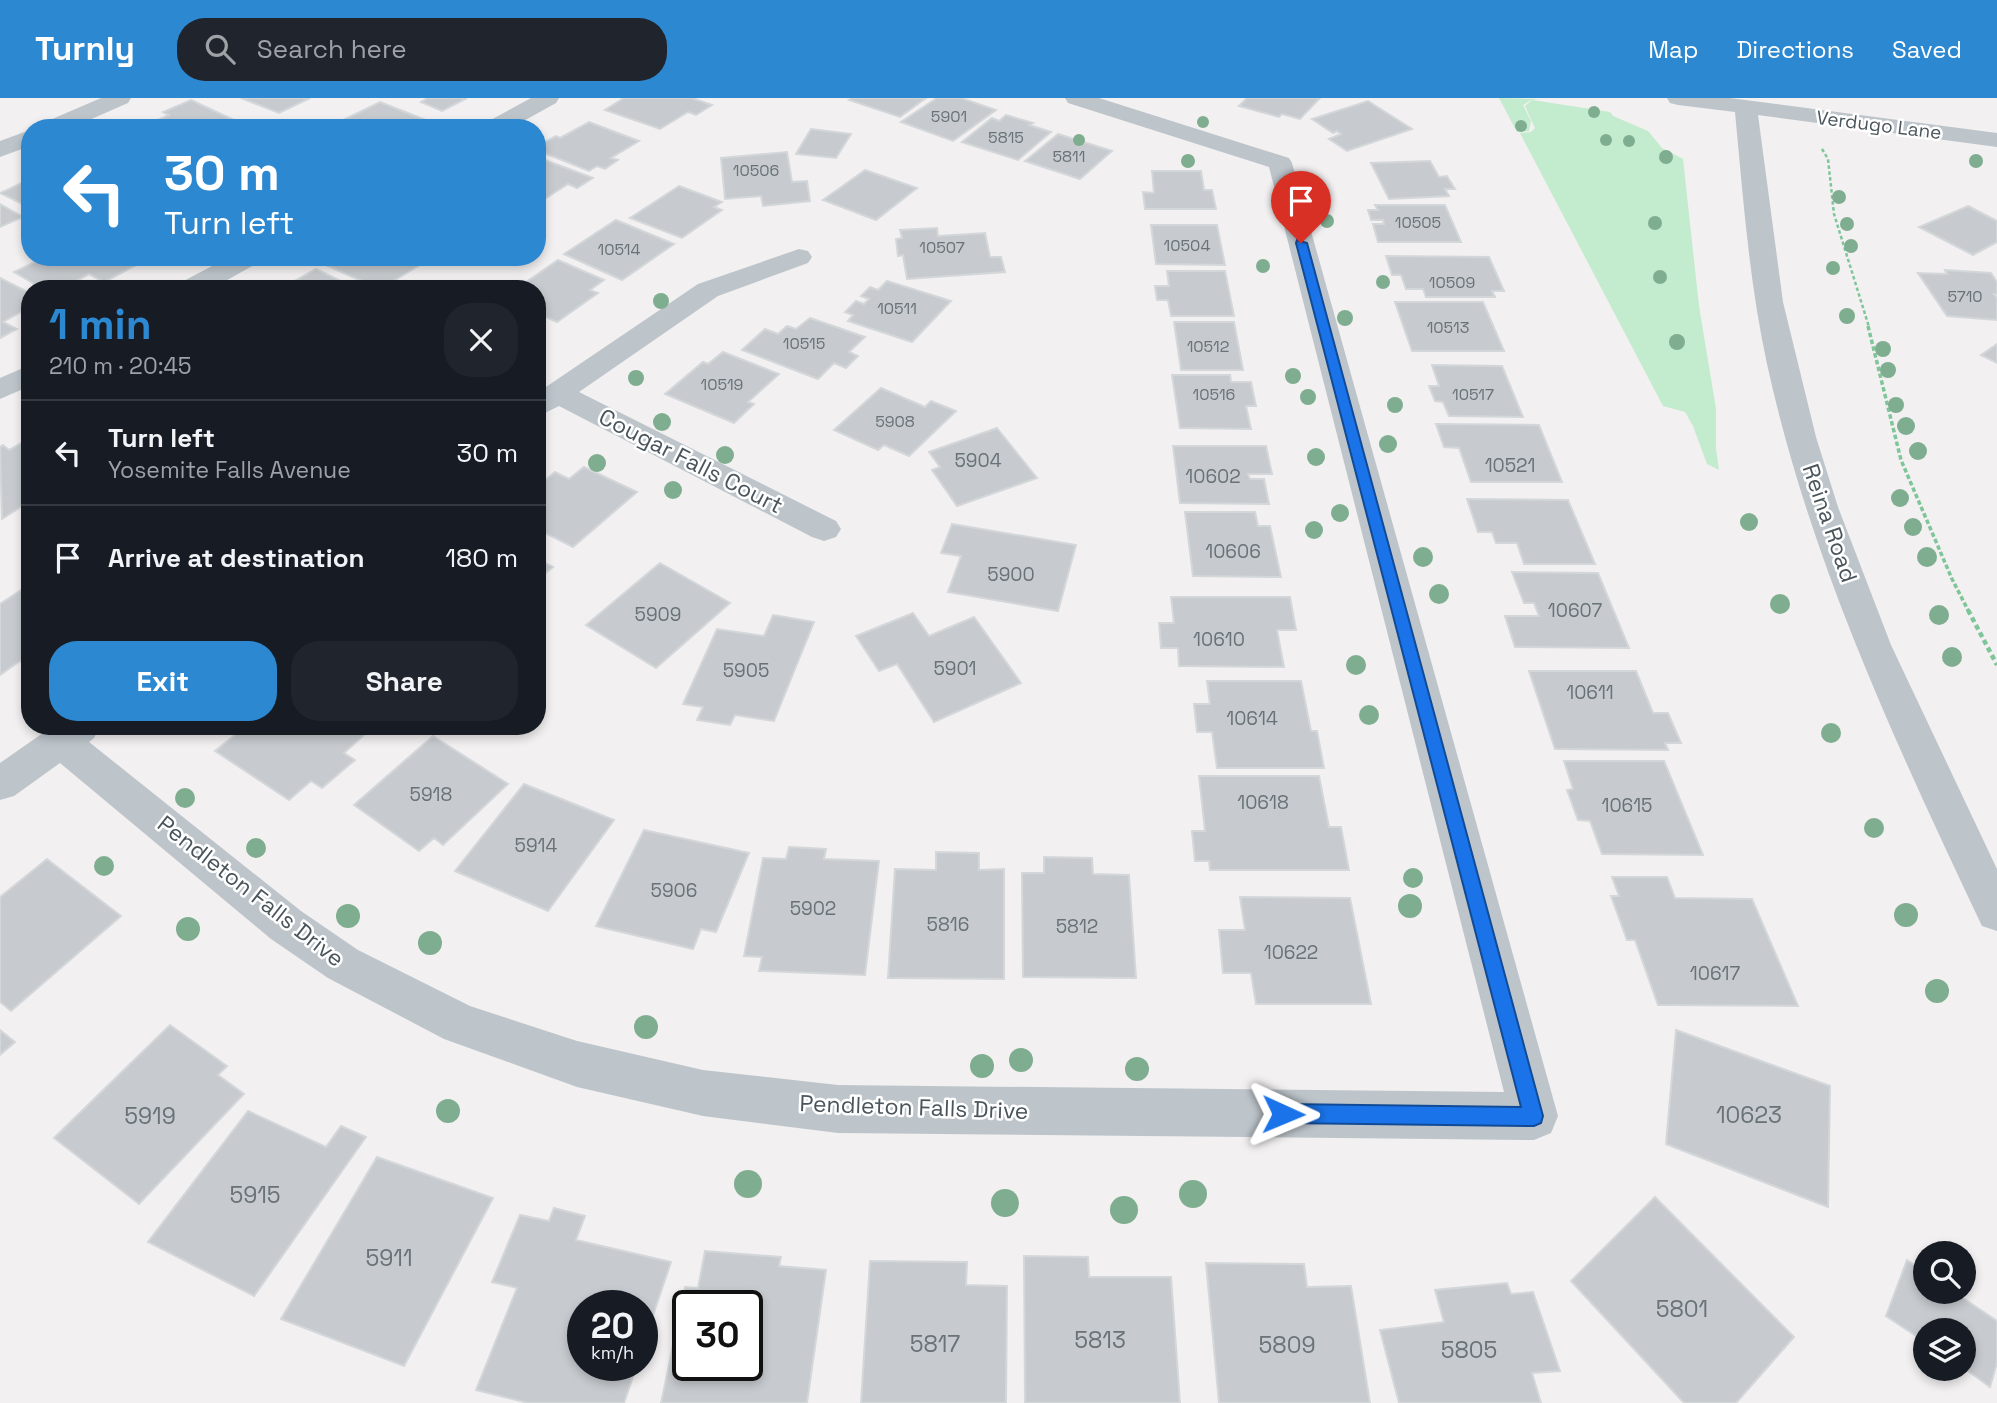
<!DOCTYPE html>
<meta charset="utf-8">
<style>
body{margin:0;font-family:"Space Grotesk",sans-serif;background:#20242c;color:#f1f3f6;height:100vh;display:flex;flex-direction:column;font-size:26px;white-space:nowrap}
*{box-sizing:border-box;margin:0}
p{font-size:23px;color:#9ea1a6}
.icon{flex:none;width:38px;height:38px;fill:none;stroke:currentColor;stroke-width:2;stroke-linecap:round;stroke-linejoin:round}
.map{position:relative;flex:1;overflow:hidden}
.details{position:absolute;left:21px;top:182px;width:525px;height:455px;display:flex;flex-direction:column;background:#171b24;border-radius:28px;box-shadow:0 4px 10px #0003}
.details>*{flex:none}
.top-card{position:absolute;left:21px;top:21px;width:525px;height:147px;border-radius:28px;box-shadow:0 4px 10px #0003;background:#2c88d0;color:#fff;overflow:hidden}
.tools{position:absolute;left:1913px;top:1143px;display:grid;gap:14px}
.tools a{display:grid;place-items:center;width:63px;height:63px;border-radius:50%;background:#171b24;box-shadow:0 4px 10px #0003;font-size:35px}
.speed{position:absolute;left:567px;top:1192px;display:flex;gap:14px;font-size:35px;font-weight:700;text-align:center}
.speed>*{display:grid;place-content:center;width:91px;height:91px;border-radius:50%;background:#171b24;box-shadow:0 4px 10px #0003;line-height:1}
.speed small{font-size:18px;font-weight:400}
.speed .limit{border:4px solid #111;border-radius:10px;background:#fff;color:#111}
.pin{position:absolute;display:grid;place-items:center;width:60px;height:60px;color:#fff;margin:-72px -30px;border-radius:50% 50% 50% 0;rotate:-45deg;box-shadow:0 0 7px #0007}
.pin .icon{rotate:45deg}
.me{position:absolute;width:77px;margin:-38px;rotate:91deg;stroke-linejoin:round;filter:drop-shadow(0 0 5px #0008)}
.turn{display:flex;align-items:center;gap:24px;height:147px;padding:0 28px;font-size:32px}
.turn .icon{width:91px;height:91px;stroke-width:2.5}
.turn b{display:block;font-size:49px;line-height:60px}
.round{display:grid;place-items:center;flex:none;width:74px;height:74px;border-radius:28px;background:#20242c}
.summary{display:flex;align-items:center;justify-content:space-between;height:119px;padding:0 28px}
h1{font-size:42px;font-weight:700;line-height:52px;color:#2c88d0}
.button{display:flex;gap:14px;margin-top:auto;padding:14px 28px}
.button a{flex:1;height:80px;border-radius:28px;background:#2c88d0;color:#fff;font-size:28px;font-weight:700;line-height:80px;text-align:center}
.button a+a{background:#20242c;color:#f1f3f6}
ul{padding:0;list-style:none}
li{display:flex;align-items:center;gap:21px;height:105px;padding:0 28px;border-top:2px solid #363941}
li div{flex:1}
li b{display:block;font-size:26px}
li em{font-style:normal}
header{display:flex;align-items:center;gap:42px;box-sizing:border-box;height:98px;padding:0 35px;background:#2c88d0;color:#fff}
header strong{font-size:33px}
nav{display:flex;gap:38px;margin-inline-start:auto;font-size:24px}
.search{width:490px;height:63px;background:#20242c;display:flex;align-items:center;gap:18px;box-sizing:border-box;padding:0 24px;border-radius:28px;color:#9ea1a6;font-size:26px}
.map>svg:first-child{display:block}
.green{fill:#c3ebcd}
.building{fill:#c7cbcf;stroke:#d4d7da;stroke-width:2;fill-rule:evenodd}
.lines{fill:none;stroke-linecap:round;stroke-linejoin:round}
.path-far2{stroke:#7ec599;stroke-width:2.5;stroke-dasharray:3.5 2.5;stroke-linecap:butt}
.path-far1{stroke:#7ec599;stroke-width:3.5;stroke-dasharray:4.5 2.5;stroke-linecap:butt}
.path{stroke:#7ec599;stroke-width:4.5;stroke-dasharray:5 3.5;stroke-linecap:butt}
.minor{fill:#bdc5cb;fill-rule:evenodd}
.tree{fill:#7fad90}
.route{fill:#1a73e8;stroke:#114b97;stroke-width:2}
.labels{text-anchor:middle;dominant-baseline:central;stroke-width:5;stroke-linejoin:round;paint-order:stroke}
.far-number-label{font-size:16px;fill:#687278}
.far-street-label{font-size:19px;fill:#49555b;stroke:#fff}
.number-label{font-size:19px;fill:#687278}
.street-label{font-size:23px;fill:#49555b;stroke:#fff}
.near-number-label{font-size:23px;fill:#687278}
</style>
<header>
<strong>Turnly</strong>
<div class="search"><svg class="icon" aria-label="search" viewBox="0 0 24 24"><circle cx="10" cy="10" r="6"/><path d="M15 15l6 6"/></svg>Search here</div>
<nav><a>Map</a><a>Directions</a><a>Saved</a></nav>
</header>
<div class="map">
<svg width="1997" height="1305" viewBox="0 0 1997 1305">
<rect width="100%" height="100%" fill="#f2f0f0"/>
<path class="green" d="M1499,0l40,1 -8,1 -8,5 8,16 -2,10 -12,1z
M1532,2l78,12 3,4 35,15 14,17 21,11 16,147 17,103v40l3,21 -12,-6 -14,-38 -8,-14 -22,-6 -143,-273 11,-1 4,-4 -10,-22z"/>
<path class="building" d="M241,0h69l-31,15z
M428,0h39l-25,13 -21,-9z
M624,0h68l20,7 -16,10 -8,-3 -28,17 -55,-19z
M852,0h74l-26,19 -51,-17z
M937,0h24l35,12 -43,31 -52,-19z
M1247,0h73l-20,21 -18,-5 -3,3 -40,-11z
M191,2l45,21 -16,7h-80l29,-13 -6,-3z
M1368,3l44,28 -65,22 -18,-12 12,-5 -4,-3 -4,2 -21,-14z
M380,4l43,17 -16,9 -78,-1z
M1006,17l27,8 -4,2 22,7 -33,28 -56,-18 30,-24 7,3z
M589,24l50,19 -28,17 7,2 -13,9 -8,-3 -8,5 -52,-21v-4l19,-10 4,2z
M811,31l40,5 -15,24 -40,-4z
M1058,36l54,17 -32,28 -55,-18z
M787,54l5,30 15,-1 3,20 -47,5 -2,-10 -36,3 -4,-41z
M537,59l56,21 -16,10 -9,-4 -31,20z
M1430,63l9,16 8,-1 8,13h-10l4,7 -60,3 -18,-36z
M865,72l52,18 -41,32 -53,-20z
M1152,73h49l3,19h8l4,19h-71l-2,-17 11,1z
M30,81v29l-30,-15z
M679,88l43,16 -8,5 8,3 -40,28 -52,-20z
M0,106l23,13 -23,10z
M1375,107h70l16,37h-83l-5,-18h11l-1,-4h-12l-3,-10h10z
M1968,108l29,15v21l-24,13 -54,-28z
M616,122l58,24 -52,36 -58,-26z
M1151,127h66l8,40 -69,-1z
M937,130l1,8 47,-3 5,24h11l4,15 -98,7 -4,-24 -5,1 -2,-17 6,-1 -2,-8z
M1386,158l103,1 15,34h-12l3,6h-69l-3,-8h-17l-5,-14h-9z
M45,159h80l13,7 -34,18 -15,-8 -28,15h-18l-29,-17z
M343,159h90l-53,32 -52,-23z
M558,162l46,20 -14,10 8,3 -41,29 -20,-9v-24h-21z
M316,171l27,13 -11,7h-51z
M1945,172l46,3 6,9v12h-3l3,4v22l-50,-4 -29,-43 29,1z
M1167,173h58l9,45h-63l-3,-16h-11l-2,-14h14z
M0,180l30,15v14l-27,15 14,7 -17,9z
M887,183l64,20 -39,41 -64,-21 5,-6 -8,-3 11,-11 8,3 5,-5 -8,-3 9,-9 8,3z
M1395,204h88l21,49h-92z
M810,220l55,19 -16,15 9,4 -12,12 -12,-5 -16,16 -76,-29 23,-21 13,5 9,-8 9,3z
M1174,224h60l9,48h-62z
M1997,246v19l-16,-8z
M723,254l56,22 -31,28 6,2 -20,19 -69,-29 38,-32 5,2z
M1432,267l70,1 21,51 -74,-1 -6,-14 -8,-1 -6,-15h10z
M1172,277h58l1,7h20l5,24h-10l5,23 -71,-1z
M881,290l44,19 6,-6 25,10 -47,45 -25,-11 -6,5 -44,-20z
M1436,326l103,1 23,57h-91l-12,-34 -15,-1z
M997,330l40,50 -80,28 -25,-36 8,-3 -11,-15z
M30,340v63l-28,18 -2,-72 3,-2 6,5z
M1173,348h93l6,28h-24l2,5h14l5,25 -89,-1z
M584,369l53,25 -64,55 -36,-18v-42l18,-15 14,7z
M1467,401l101,1 27,64h-71l-7,-21h-21l-4,-11h-14z
M1185,414h70l3,14h12l11,51 -88,-1z
M952,426l124,21 -18,66 -110,-19 13,-36 -20,-3z
M537,461l16,8 -16,13z
M660,465l70,40 -74,65 -70,-43z
M1512,474l86,1 31,75 -114,-1 -10,-31h34l-5,-13h-10z
M30,486v79l-4,3 -6,-5 -20,14v-71z
M1171,499h119l6,33h-19l7,37 -105,-1 -1,-18h-17l-2,-25h15z
M913,515l16,23 45,-19 47,66 -87,39 -37,-58 -18,7 -23,-35z
M773,517l41,7 -40,99 -39,-6 -5,10 -33,-5 6,-13 -20,-3 34,-75 47,7z
M1529,573h107l17,42h15l13,30h-16l3,7 -113,-1z
M1207,583h94l10,50h6l7,37h-107l-5,-36h-15l-3,-28h16z
M246,628h128l-30,27 11,7 -33,28 -11,-7 -22,19 -74,-49z
M433,638l75,48 -65,61 -9,-7 -15,13 -65,-46z
M1564,663h100l39,94 -101,-1 -12,-33 -12,-1 -11,-30 6,-1z
M1199,678h120l10,51h12l8,43h-139l-1,-9h-14l-3,-30h13z
M524,686l90,36 -66,91 -93,-40z
M644,732l105,23 -33,79 -15,-3 -8,20 -97,-23z
M789,749l37,2 -2,10 55,2 -14,114 -106,-4 3,-14 -18,-1 19,-98 23,1z
M936,754l43,1v17l25,-1v110l-116,-1 7,-109 41,1z
M1044,759l48,1 1,16 36,1 7,103 -113,-1 -1,-104h22z
M47,761l74,57 -110,95 -11,-9v-105z
M1612,779h55l8,21 77,1 46,107 -140,-1 -23,-65h-8l-16,-44h8z
M1240,799l110,1 21,106h-115l-5,-31h-28l-4,-43h26z
M170,927l57,41 -9,9 26,19 -105,110 -85,-66z
M0,932l15,12 -15,13z
M1676,932l154,56 -2,121 -162,-63z
M248,1013l78,36 15,-21 25,11 -112,159 -106,-54z
M377,1059l116,41 -89,168 -123,-47z
M1655,1099l139,140 -58,66h-52l-113,-122z
M554,1110l31,8 -9,24 95,22 -29,86v-42h-59v59h54l-13,38h-96l-52,-13 41,-102 -25,-6 28,-67 29,6z
M705,1153l76,6 -2,9 47,4 -19,133h-146l24,-116 13,1zM688,1208h59v59h-59z
M1024,1158l64,1 1,20h82l9,126h-155z
M1907,1162l18,12v20h29l43,29v42l-7,24 -26,-19v-38h-39v12l-39,-26z
M870,1163l97,1 -1,23 41,1 -1,117h-145z
M1206,1165l98,1 3,23 44,-1 19,117h-151z
M1507,1185l4,11 22,-2 27,79 -28,2 9,30h-142l-19,-73 64,-8 -9,-32z"/>
<g class="lines">
<path class="path-far2" d="M1822,51l6,10 6,55 35,113"/>
<path class="path-far1" d="M1868,228l33,134 51,119 17,33"/>
<path class="path" d="M1968,512l29,55"/>
<path class="minor" d="M101,0h30l-3,5 -57,25h-32l4,-5z
M531,0h28l-3,5 -45,25h-30l4,-5z
M1065,0h34l190,60 3,5 266,953 -7,17 -17,7 -696,-7 -135,-17 -126,-29 -133,-48 -116,-61 -57,-39 -211,-176 -46,33 -14,4v-37l53,-37h47l-6,12 -5,4 212,169 57,39 112,56 107,35 126,29 135,15 666,7 -235,-925 -201,-64z
M1667,0h63l267,35v14l-239,-32 25,187 33,135 22,70 53,138 106,224v62l-15,-5c-86,-182 -172,-365 -215,-562 -18,-83 -24,-167 -32,-252l-57,-7 -8,-2z
M30,32v16l-30,11v-16z
M799,151l9,2 4,6 -4,6 -90,33 -139,96 257,129 5,8 -5,8 -12,4 -12,-4 -253,-131 -22,11v-24l161,-109z
M229,159h33l-4,6 -47,26h-34l3,-6z
M30,267v21l-30,13v-21z"/>
</g>
<g class="tree">
<circle cx="1594" cy="14" r="6"/>
<circle cx="1203" cy="24" r="6"/>
<circle cx="1521" cy="28" r="6"/>
<circle cx="1079" cy="42" r="6"/>
<circle cx="1606" cy="42" r="6"/>
<circle cx="1629" cy="43" r="6"/>
<circle cx="1666" cy="59" r="7"/>
<circle cx="1188" cy="63" r="7"/>
<circle cx="1976" cy="63" r="7"/>
<circle cx="1839" cy="99" r="7"/>
<circle cx="1327" cy="123" r="7"/>
<circle cx="1655" cy="125" r="7"/>
<circle cx="1847" cy="126" r="7"/>
<circle cx="1851" cy="148" r="7"/>
<circle cx="1263" cy="168" r="7"/>
<circle cx="1833" cy="170" r="7"/>
<circle cx="1660" cy="179" r="7"/>
<circle cx="1383" cy="184" r="7"/>
<circle cx="661" cy="203" r="8"/>
<circle cx="1847" cy="218" r="8"/>
<circle cx="1345" cy="220" r="8"/>
<circle cx="1677" cy="244" r="8"/>
<circle cx="1883" cy="251" r="8"/>
<circle cx="1888" cy="272" r="8"/>
<circle cx="1293" cy="278" r="8"/>
<circle cx="636" cy="280" r="8"/>
<circle cx="1308" cy="299" r="8"/>
<circle cx="1395" cy="307" r="8"/>
<circle cx="1896" cy="307" r="8"/>
<circle cx="662" cy="324" r="9"/>
<circle cx="1906" cy="328" r="9"/>
<circle cx="1388" cy="346" r="9"/>
<circle cx="1918" cy="353" r="9"/>
<circle cx="725" cy="357" r="9"/>
<circle cx="1316" cy="359" r="9"/>
<circle cx="597" cy="365" r="9"/>
<circle cx="673" cy="392" r="9"/>
<circle cx="1900" cy="400" r="9"/>
<circle cx="1340" cy="415" r="9"/>
<circle cx="1749" cy="424" r="9"/>
<circle cx="1913" cy="429" r="9"/>
<circle cx="1314" cy="432" r="9"/>
<circle cx="1423" cy="459" r="10"/>
<circle cx="1927" cy="459" r="10"/>
<circle cx="1439" cy="496" r="10"/>
<circle cx="1780" cy="506" r="10"/>
<circle cx="1939" cy="517" r="10"/>
<circle cx="1952" cy="559" r="10"/>
<circle cx="1356" cy="567" r="10"/>
<circle cx="1369" cy="617" r="10"/>
<circle cx="1831" cy="635" r="10"/>
<circle cx="185" cy="700" r="10"/>
<circle cx="1874" cy="730" r="10"/>
<circle cx="256" cy="750" r="10"/>
<circle cx="104" cy="768" r="10"/>
<circle cx="1413" cy="780" r="10"/>
<circle cx="1410" cy="808" r="12"/>
<circle cx="1906" cy="817" r="12"/>
<circle cx="348" cy="818" r="12"/>
<circle cx="188" cy="831" r="12"/>
<circle cx="430" cy="845" r="12"/>
<circle cx="1937" cy="893" r="12"/>
<circle cx="646" cy="929" r="12"/>
<circle cx="1021" cy="962" r="12"/>
<circle cx="982" cy="968" r="12"/>
<circle cx="1137" cy="971" r="12"/>
<circle cx="448" cy="1013" r="12"/>
<circle cx="748" cy="1086" r="14"/>
<circle cx="1193" cy="1096" r="14"/>
<circle cx="1005" cy="1105" r="14"/>
<circle cx="1124" cy="1112" r="14"/>
</g>
<path class="route" d="M1297,142l10,3 236,873 -2,7 -7,3 -251,-3 -7,-2 -3,-7 3,-7 7,-3 238,3 -225,-864z"/>
<g class="labels">
<g class="far-number-label">
<text x="949" y="18">5901</text>
<text x="1006" y="39">5815</text>
<text x="1069" y="58">5811</text>
<text x="756" y="72">10506</text>
<text x="1418" y="124">10505</text>
<text x="1187" y="147">10504</text>
<text x="942" y="149">10507</text>
<text x="619" y="151">10514</text>
<text x="1452" y="184">10509</text>
<text x="1965" y="198">5710</text>
<text x="897" y="210">10511</text>
<text x="1448" y="229">10513</text>
<text x="804" y="245">10515</text>
<text x="1208" y="248">10512</text>
<text x="722" y="286">10519</text>
<text x="1214" y="296">10516</text>
<text x="1473" y="296">10517</text>
<text x="895" y="323">5908</text>
</g>
<g class="far-street-label">
<text transform="translate(1879 27) rotate(7)">Verdugo Lane</text>
</g>
<g class="number-label">
<text x="978" y="362">5904</text>
<text x="1510" y="367">10521</text>
<text x="1213" y="378">10602</text>
<text x="1233" y="453">10606</text>
<text x="1011" y="476">5900</text>
<text x="1575" y="512">10607</text>
<text x="658" y="516">5909</text>
<text x="1219" y="541">10610</text>
<text x="955" y="570">5901</text>
<text x="746" y="572">5905</text>
<text x="1590" y="594">10611</text>
<text x="1252" y="620">10614</text>
<text x="431" y="696">5918</text>
<text x="1263" y="704">10618</text>
<text x="1627" y="707">10615</text>
<text x="536" y="747">5914</text>
<text x="674" y="792">5906</text>
<text x="813" y="810">5902</text>
<text x="948" y="826">5816</text>
<text x="1077" y="828">5812</text>
<text x="1291" y="854">10622</text>
<text x="1715" y="875">10617</text>
</g>
<g class="street-label">
<text transform="translate(691 363) rotate(27)">Cougar Falls Court</text>
<text transform="translate(1830 425) rotate(71)">Reina Road</text>
<text transform="translate(251 793) rotate(38)">Pendleton Falls Drive</text>
<text transform="translate(914 1009) rotate(2)">Pendleton Falls Drive</text>
</g>
<g class="near-number-label">
<text x="1749" y="1017">10623</text>
<text x="150" y="1018">5919</text>
<text x="255" y="1097">5915</text>
<text x="389" y="1160">5911</text>
<text x="1682" y="1211">5801</text>
<text x="1100" y="1242">5813</text>
<text x="935" y="1246">5817</text>
<text x="1287" y="1247">5809</text>
<text x="1469" y="1252">5805</text>
</g>
</g>
</svg>
<div class="tools">
<a><svg class="icon" aria-label="search" viewBox="0 0 24 24"><circle cx="10" cy="10" r="6"/><path d="M15 15l6 6"/></svg></a>
<a><svg class="icon" aria-label="layers" viewBox="0 0 24 24"><path d="M12 4l9 5-9 5-9-5zM3 14l9 5 9-5"/></svg></a>
</div>
<div class="speed"><div>20<small>km/h</small></div><div class="limit">30</div></div>
<div class="pin" style="left:1301px;top:145px;background:#d93025"><svg class="icon" aria-label="arrive" viewBox="0 0 24 24"><path d="M6 21V4h12l-3 4 3 4H6"/></svg></div>
<svg class="me" style="left:1283px;top:1016px" viewBox="-20 -20 40 40"><path d="M0-17L14 15 0 8-14 15z" fill="#1a73e8" stroke="#fff" stroke-width="4"/></svg>
<div class="top-card">
<div class="turn"><svg class="icon" aria-label="left" viewBox="0 0 24 24"><path d="M17 20v-9H6M10 6l-5 5 5 5"/></svg><div><b>30 m</b>Turn left</div></div>
</div>
<section class="details">
<div class="summary"><div><h1>1 min</h1><p>210 m · 20:45</p></div><a class="round"><svg class="icon" aria-label="close" viewBox="0 0 24 24"><path d="M6 6l12 12M18 6L6 18"/></svg></a></div>
<ul>
<li><svg class="icon" aria-label="left" viewBox="0 0 24 24"><path d="M17 20v-9H6M10 6l-5 5 5 5"/></svg><div><b>Turn left</b><p>Yosemite Falls Avenue</p></div><em>30 m</em></li>
<li><svg class="icon" aria-label="arrive" viewBox="0 0 24 24"><path d="M6 21V4h12l-3 4 3 4H6"/></svg><div><b>Arrive at destination</b></div><em>180 m</em></li>
</ul>
<div class="button"><a>Exit</a><a>Share</a></div>
</section>
</div>
